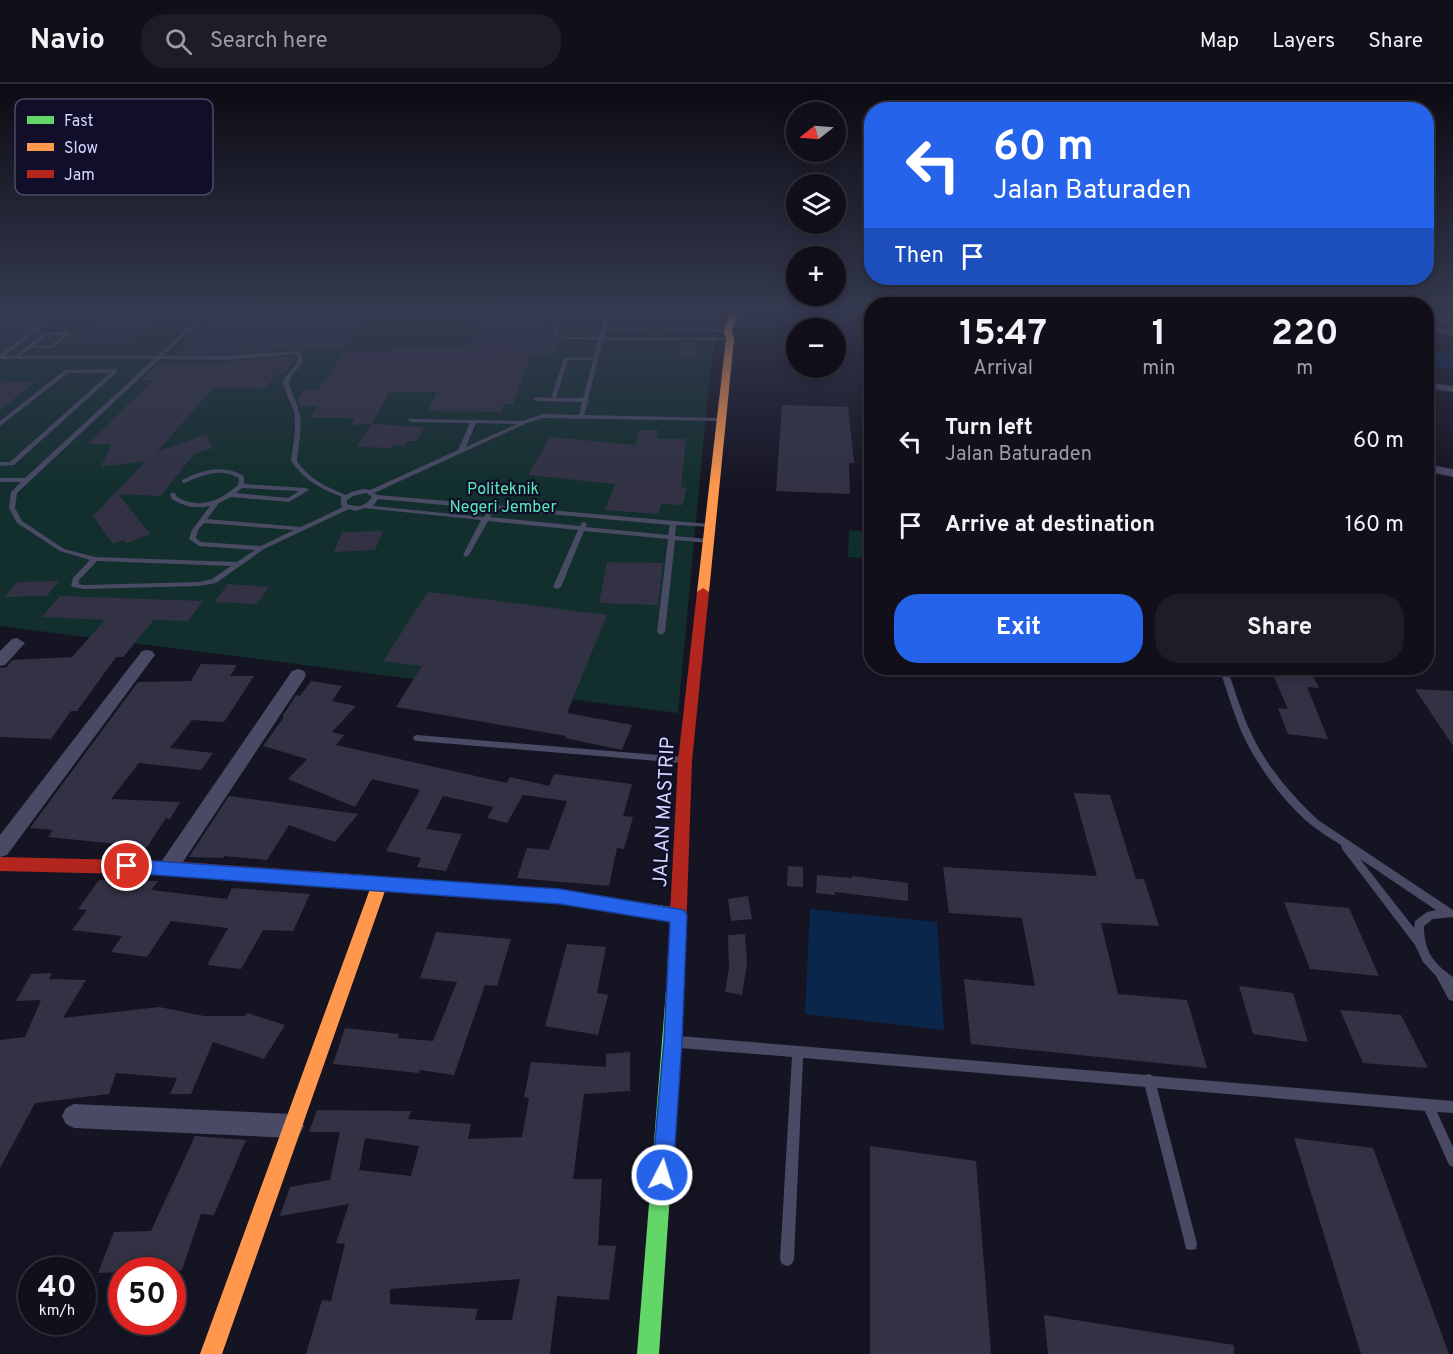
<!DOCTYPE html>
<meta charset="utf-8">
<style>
body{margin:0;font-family:Overpass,sans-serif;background:#1e1d27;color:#f1f3f6;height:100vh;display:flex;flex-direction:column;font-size:22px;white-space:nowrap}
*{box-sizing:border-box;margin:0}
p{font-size:20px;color:#9c9ca2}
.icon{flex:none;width:33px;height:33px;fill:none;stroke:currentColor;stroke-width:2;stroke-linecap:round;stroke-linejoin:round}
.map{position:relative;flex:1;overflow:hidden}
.sheet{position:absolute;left:864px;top:213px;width:570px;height:378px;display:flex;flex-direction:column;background:#100f1a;border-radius:24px;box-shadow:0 3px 15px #0003,0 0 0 2px #302f39}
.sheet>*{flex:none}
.top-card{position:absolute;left:864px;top:18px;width:570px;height:183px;border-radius:24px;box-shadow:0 3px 15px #0003,0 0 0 2px #302f39;background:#2563eb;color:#fff;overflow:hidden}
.needle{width:39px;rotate:253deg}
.buttons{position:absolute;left:786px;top:18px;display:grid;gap:12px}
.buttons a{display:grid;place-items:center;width:60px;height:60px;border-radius:50%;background:#100f1a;box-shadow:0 3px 15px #0003,0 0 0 2px #302f39;font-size:30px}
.speed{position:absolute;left:18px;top:1173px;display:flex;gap:12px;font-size:30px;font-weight:700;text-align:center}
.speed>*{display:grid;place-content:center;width:78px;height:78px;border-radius:50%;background:#100f1a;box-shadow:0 3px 15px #0003,0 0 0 2px #302f39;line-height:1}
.speed small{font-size:15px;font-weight:400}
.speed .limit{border:9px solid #d22;background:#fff;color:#111}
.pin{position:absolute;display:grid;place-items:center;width:51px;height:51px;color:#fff;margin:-26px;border:3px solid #fff;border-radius:50%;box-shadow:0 2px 6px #0007}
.me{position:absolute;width:66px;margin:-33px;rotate:5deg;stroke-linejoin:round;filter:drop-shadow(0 0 4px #0008)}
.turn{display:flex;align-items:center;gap:21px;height:126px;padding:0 30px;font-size:27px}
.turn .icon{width:78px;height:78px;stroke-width:2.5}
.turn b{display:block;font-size:42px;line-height:51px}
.then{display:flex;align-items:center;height:57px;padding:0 30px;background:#0003;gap:12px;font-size:22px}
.eta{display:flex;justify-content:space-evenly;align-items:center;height:102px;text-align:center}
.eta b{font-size:36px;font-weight:700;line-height:42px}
.button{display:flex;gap:12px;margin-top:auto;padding:12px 30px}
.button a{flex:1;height:69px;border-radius:24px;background:#2563eb;color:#fff;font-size:24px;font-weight:700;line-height:69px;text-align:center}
.button a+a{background:#1e1d27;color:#f1f3f6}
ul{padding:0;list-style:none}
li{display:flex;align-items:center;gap:18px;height:84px;padding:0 30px}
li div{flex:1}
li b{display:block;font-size:22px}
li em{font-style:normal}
header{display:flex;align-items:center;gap:36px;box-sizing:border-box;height:84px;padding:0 30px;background:#100f1a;border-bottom:2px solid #302f39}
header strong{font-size:28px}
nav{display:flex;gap:33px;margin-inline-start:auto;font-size:21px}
.search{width:420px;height:54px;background:#1e1d27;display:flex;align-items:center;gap:15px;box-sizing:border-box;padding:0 21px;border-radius:24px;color:#9c9ca2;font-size:22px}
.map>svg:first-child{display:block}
.green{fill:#122f2d}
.water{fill:#0a264a}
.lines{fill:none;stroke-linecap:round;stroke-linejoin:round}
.river{fill:#0a264a;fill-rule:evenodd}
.building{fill:#333245;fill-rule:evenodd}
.lane{fill:#494a64;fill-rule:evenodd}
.street{fill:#494a64;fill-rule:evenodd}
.fast{fill:#63d668;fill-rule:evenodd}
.slow{fill:#ff974d;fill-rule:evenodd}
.jam{fill:#b3261e;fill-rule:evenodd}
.route{fill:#2563eb;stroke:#184099;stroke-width:1.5}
.labels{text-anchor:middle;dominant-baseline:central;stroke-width:4.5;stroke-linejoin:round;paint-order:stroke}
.far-park-label{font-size:16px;fill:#59e8b8;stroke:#100e29}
.street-label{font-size:20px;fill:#d7d6ff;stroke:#100e29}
.key{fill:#100e29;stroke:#4c4a69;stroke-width:1.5}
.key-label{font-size:16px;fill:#d7d6ff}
</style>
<header>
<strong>Navio</strong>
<div class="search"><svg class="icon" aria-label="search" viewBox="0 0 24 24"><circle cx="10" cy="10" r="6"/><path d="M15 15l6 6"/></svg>Search here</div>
<nav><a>Map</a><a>Layers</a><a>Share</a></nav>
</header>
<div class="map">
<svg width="1453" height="1270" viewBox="0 0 1453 1270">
<rect width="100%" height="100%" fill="#151423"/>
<path class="green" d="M0,226l720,2 -11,70 -31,331 -678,-87z
M849,446l22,2v27l-23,-2z"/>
<path class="water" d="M810,825l127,13 7,108 -139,-16z"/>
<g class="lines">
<path class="river" d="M1426,268l27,3v14l-27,-4z"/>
</g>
<path class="building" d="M0,226h54l-42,32h-12z
M112,226h56l-37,34h-60z
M227,226h141l-27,39 -37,-1 -3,4 -4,-3 -73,5h-47l34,-34h6z
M486,226h63l-5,14h11v2l6,1 4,-3 -4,11 -2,-7 -7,3 1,8 6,1 -4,14 -24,-1 -18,51h-9l-3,8 -74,-1 10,-19h-48l-17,32 -21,1 4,-7h-45l8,-12h-18l-3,-7 7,-9h14l27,-38h40l3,-4h79z
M1426,226l27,4v14l-27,-5z
M680,258h15v16h-16z
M294,272l1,3 -11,15h-7l-13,15 -51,-1 -56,64 53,-19 -3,4 6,11 -19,6 -33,42 -43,-2 32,40 -23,9 -4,-3 -10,4 -20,-28 53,-55 -45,6 10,-23h-23l65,-64h-12l19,-18h64z
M0,297l35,1 -35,28z
M782,321l66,2 6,56h-5l1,31 -74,-3z
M372,340l53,3 -9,14h-8l-4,5 -10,-1 -2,3 -36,-1z
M639,346h19l-1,9h29l-5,48 6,1 -4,17 -22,-1 -3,10 -53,-4 10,-26 -87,-9 22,-38 86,8z
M383,447l-8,19 -41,2 8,-20z
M607,478l56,1 -5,42 -59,-2z
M59,497l-12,15 -43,1 13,-15z
M228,500l41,3 -12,17 -43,-2z
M428,508l179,23 -40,98 65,12 -10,25 -57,-12 1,-2 -170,-29 26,-41 -39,-5z
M60,512l143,5 -15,20 -34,-1 -31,37h-7l-39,54h-6l-20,28 -51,-2v-69l7,-1 5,-7 60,-3 33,-37 -63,-3z
M201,580l36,1 -7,11h24l-30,46 -32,-2 -22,28 43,5 -12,17 -62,-7 -28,36 69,3 -10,17 -4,-1 -19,29 -99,-10 5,-7 -23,-2 108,-146 53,-1z
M1270,584h39l10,20 -12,-1 21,52 -40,-5 -10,-26 10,1z
M311,597l31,5 -10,15 24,5 -24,26 12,3 -8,10 171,38 3,-6 39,9 5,-12 78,10 -9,32 10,1 -9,32 -7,-1 -8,38 -92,-8 10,-30 22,2 18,-49 -44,-6 -16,28 -20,-5 6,-11 -50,-11 -17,33 36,5 -16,37 -29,-4 4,-9 -35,-7 34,-61 -48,-11 -17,28 -67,-28 19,-20 -44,-13 21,-29h-2l14,-22 4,1z
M1415,605l38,2v55z
M1074,709l36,2 26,84h8l15,47 -58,-3 17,71 69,6 20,68 -236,-24 -7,-65 71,7 -13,-68 -73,-5 -6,-46 154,9z
M229,712l129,18 -23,28 -46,-17 -22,35 -43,-4 -1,2 -34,-1z
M788,782l15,1v20l-16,-1z
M817,791l35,3v-2l56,7v18l-73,-9v3l-19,-2z
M99,796l59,1 -7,9 76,9 5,-11 78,6 -17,37 -30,-1 -22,39 -34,-4 21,-37 -57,-7 -24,36 -36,-5 11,-16 -50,-6 15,-20 -9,-1z
M748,812l4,23 -21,2 -3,-22z
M1284,818l65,6 30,68 -69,-7z
M436,848l75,7 -14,47 -12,-1 -31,90 -34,-5 -1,3 -86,-9 12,-36 54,6 -1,4 35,3 24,-59 -37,-4z
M745,850l2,29 -5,32 -17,-3 4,-24 -1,-33z
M567,860l39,3 -9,46 11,2 -10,40 -53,-9z
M52,889l-3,6 37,1 -23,38 96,-11 45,9h41l2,-3 38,12 -21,34 -51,-17 -22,52h-21l7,-16 -61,-5 -7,21 -74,9 -35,65v-128l25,-3 16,-37 -25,1 15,-27z
M1239,902l54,7 15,49 -55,-8z
M1340,926l61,5 27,53 -65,-5z
M630,968v39l-46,3 -11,85h29l-4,66 18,1 -7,54 -52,-4 -7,58h-244l16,-54 9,1 14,-57 -9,-1 13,-39 -69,12 10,-29 40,-7 10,-48h-31l8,-22 94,1 -3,8 63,5 -3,15 54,-2 7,-39 -5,-1 7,-35 75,5v-13zM365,1054l54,8 -8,30 -52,-6zM520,1195l-8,41h-37l3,-11 -88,-5v-15z
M195,1052l51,4 -32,75 -13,-1 -19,56 -84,3 16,-41 37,-1z
M1294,1054l79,10 76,206h-88z
M870,1062l106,15 15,193h-121z
M1044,1231l190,30v9h-186z"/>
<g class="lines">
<path class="lane" d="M59,226h5l-60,46h11l29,-23 24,-1h2v2l-17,14h-23l-9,8h136l50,-46h5l-49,46h61l73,-5 6,5 -1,7 -13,17c1,12 8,21 10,32 4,16 -1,33 -2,49 12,18 29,26 49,34 6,-4 17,-7 24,-5l88,-40 12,-27 -59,-1 -3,-2 1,-1 114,2 20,-7 36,1 3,-13 -46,-1 -3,-2 3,-2 15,1 13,-40 30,-1 4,-17 -42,-2 -2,-1v-6l4,-1v6l3,1h38l5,-17 -3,-3h-36l-4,8h-4l4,-10h41l6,5 -1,7 44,1 2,1 -2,1 -45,-1 -2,9h128v2h-129l-15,59 2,1 -2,1 -4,14 136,3 3,2 -1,1 -179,-3 -16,5 -153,70 4,2 331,29 3,2 -1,1 -35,-2 -1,11 33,3 3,2 -3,2 -33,-3 -10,92 -4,3 -4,-3 11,-93 -84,-8 -23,56 -4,2 -4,-2 25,-57 -90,-9 -19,34 -3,2 -3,-2 18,-35 -117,-12 -9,3 -6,-2 -85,40 -48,34 -17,3 -115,3 -11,-2 -2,-2 2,-7 17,-18 -30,-9 -43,-28 -8,-15 2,-16 10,-10h-21v-4h25l129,-119h-154v-5zM47,251h16l-13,11h-16zM294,270l4,2 -1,7 -14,17c1,12 8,21 11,32 3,16 -1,33 -3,49 13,19 30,28 51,36l-1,2v6l2,2 -42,20 -94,-8 12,-16 12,-6 58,5 20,-12 -3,-2 -62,-4v-8c-21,-12 -41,-6 -62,4v2l2,1c19,-7 35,-16 55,-5l-1,7c-18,16 -38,25 -61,12l-2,-4h-4l-1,1 2,5c13,8 24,10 38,7l-18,24 -3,9 10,7 56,4 -18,12 -142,-5 -31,-8 -42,-28 -7,-13 2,-15 143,-134 64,1zM568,276h25l-10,38h-27zM476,339l41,1 -51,23zM242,404l57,3 -11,7 -52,-5zM366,409l6,4c-7,10 -14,11 -25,7v-4l6,-4zM378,415l110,10 -4,8 -111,-11zM494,425l176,16 -2,10 -82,-8 1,-3 -3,-2 -2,1 -2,3 -90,-9zM204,439l90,7 -33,16 -60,-4 -5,-4 2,-8zM97,477l134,5 -19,13 -13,3 -115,3 -5,-1v-4z
M666,245l62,1 2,1 -2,1 -64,-1v-1z
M115,285l2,1v2l-103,93 -14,1v-4h10l100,-89h-42l-68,53v-5l65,-51z
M1219,584h8c8,22 14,44 24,65 16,34 40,62 67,87l135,90v7l-20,2 -9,7c0,25 9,37 29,51v24l-4,-1 -13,-24 -13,-14 -8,-17 -73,-96 -1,-4c-10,-6 -21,-13 -31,-21 -28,-24 -52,-57 -68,-91 -9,-21 -15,-43 -23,-65zM1360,775l76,51 -9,2 -12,9 -1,7z
M417,651l265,22 3,1 1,2 -1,2 -3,1 -265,-22 -3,-1 -1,-2 1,-2z
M679,952l467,39 3,-1 4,2 300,25v12l-16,-1 16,35v20l-4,-2 -24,-54 -268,-23 40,156 -1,5 -5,1 -5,-1 -1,-5 -40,-157 -342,-29 -9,201 -2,5 -5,2 -5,-2 -2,-5 12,-202 -113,-9 -4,-2 -2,-4 2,-4z"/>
<path class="street" d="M1426,241l27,5v6l-27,-5z
M1426,298l27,4v6l-27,-4z
M1426,380l27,5v8l-27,-6z
M17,554l8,5 -20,22 -5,1v-15l12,-12z
M147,566l5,1 3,4 -3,4 -145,196 -7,2v-22l142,-184z
M298,585l6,2 2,4 -2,4 -129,195 -7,2 -7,-2 -3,-6 3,-6 131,-191z
M74,1020l218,10 8,4 4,8 -4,8 -8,4 -218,-10 -8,-4 -4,-8 4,-8z"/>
<path class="fast" d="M675,898l6,3 3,6 -25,363h-22l29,-363 3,-6z"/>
<path class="slow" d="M731,226h8l-7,21 2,8 -25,253 -6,4 -6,-4 29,-253 -2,-8z
M338,789l222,17 118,18 6,2 2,5 -2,5 -6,2 -118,-18 -175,-13 -163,463h-22l170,-465 -38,-4 -2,-5 2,-5z"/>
<path class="jam" d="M703,504l6,4 -17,169 -8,230 -3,6 -6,3 -6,-3 -3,-6 12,-230 19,-169z
M0,773l168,4 170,12 6,2 2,5 -2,5 -6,2 -170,-12 -168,-4z"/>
</g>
<linearGradient id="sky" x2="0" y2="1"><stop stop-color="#0c0b13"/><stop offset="0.56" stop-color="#353a50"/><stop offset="1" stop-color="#353a50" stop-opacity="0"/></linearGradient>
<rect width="1453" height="404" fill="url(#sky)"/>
<path class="route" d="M127,775l433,30 124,21 3,5 -5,126 -9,134 -3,7 -8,3 -7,-3 -3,-7 12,-134 6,-119 -110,-18 -433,-31 -5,-2 -3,-5 3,-5z"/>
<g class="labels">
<g class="far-park-label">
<text x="503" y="406">Politeknik<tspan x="503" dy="18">Negeri Jember</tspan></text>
</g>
<g class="street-label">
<text transform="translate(665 728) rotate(-87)">JALAN MASTRIP</text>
</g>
</g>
<rect x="15" y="15" width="198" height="96" rx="9" class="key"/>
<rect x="27" y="32" width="27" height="8" fill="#63d668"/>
<rect x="27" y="59" width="27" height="8" fill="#ff974d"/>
<rect x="27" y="86" width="27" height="8" fill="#b3261e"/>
<g class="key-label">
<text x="64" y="42">Fast</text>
<text x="64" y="69">Slow</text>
<text x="64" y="96">Jam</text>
</g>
</svg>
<div class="buttons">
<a><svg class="needle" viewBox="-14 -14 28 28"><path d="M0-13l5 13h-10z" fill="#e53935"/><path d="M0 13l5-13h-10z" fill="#9c9ca2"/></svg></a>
<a><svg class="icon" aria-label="layers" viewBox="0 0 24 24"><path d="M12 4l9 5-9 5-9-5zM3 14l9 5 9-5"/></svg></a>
<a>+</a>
<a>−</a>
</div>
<div class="speed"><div>40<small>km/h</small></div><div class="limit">50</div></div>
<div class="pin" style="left:127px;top:782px;background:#d93025"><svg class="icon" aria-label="arrive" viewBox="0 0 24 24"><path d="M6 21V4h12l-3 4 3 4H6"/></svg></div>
<svg class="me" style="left:662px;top:1091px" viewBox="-20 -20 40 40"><circle r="17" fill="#2563eb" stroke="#fff" stroke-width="3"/><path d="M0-11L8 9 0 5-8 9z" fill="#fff"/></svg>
<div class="top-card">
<div class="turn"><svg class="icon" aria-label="left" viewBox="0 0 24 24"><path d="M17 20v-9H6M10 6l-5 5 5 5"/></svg><div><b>60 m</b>Jalan Baturaden</div></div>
<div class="then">Then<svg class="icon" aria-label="arrive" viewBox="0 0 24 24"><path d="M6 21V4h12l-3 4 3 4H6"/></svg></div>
</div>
<section class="sheet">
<div class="eta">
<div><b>15:47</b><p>Arrival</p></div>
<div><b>1</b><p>min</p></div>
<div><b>220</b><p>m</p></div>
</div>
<ul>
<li><svg class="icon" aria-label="left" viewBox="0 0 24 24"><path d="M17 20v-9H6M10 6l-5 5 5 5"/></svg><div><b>Turn left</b><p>Jalan Baturaden</p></div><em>60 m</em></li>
<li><svg class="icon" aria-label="arrive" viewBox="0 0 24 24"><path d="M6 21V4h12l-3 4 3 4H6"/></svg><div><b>Arrive at destination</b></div><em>160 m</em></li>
</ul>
<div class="button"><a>Exit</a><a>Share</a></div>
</section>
</div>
